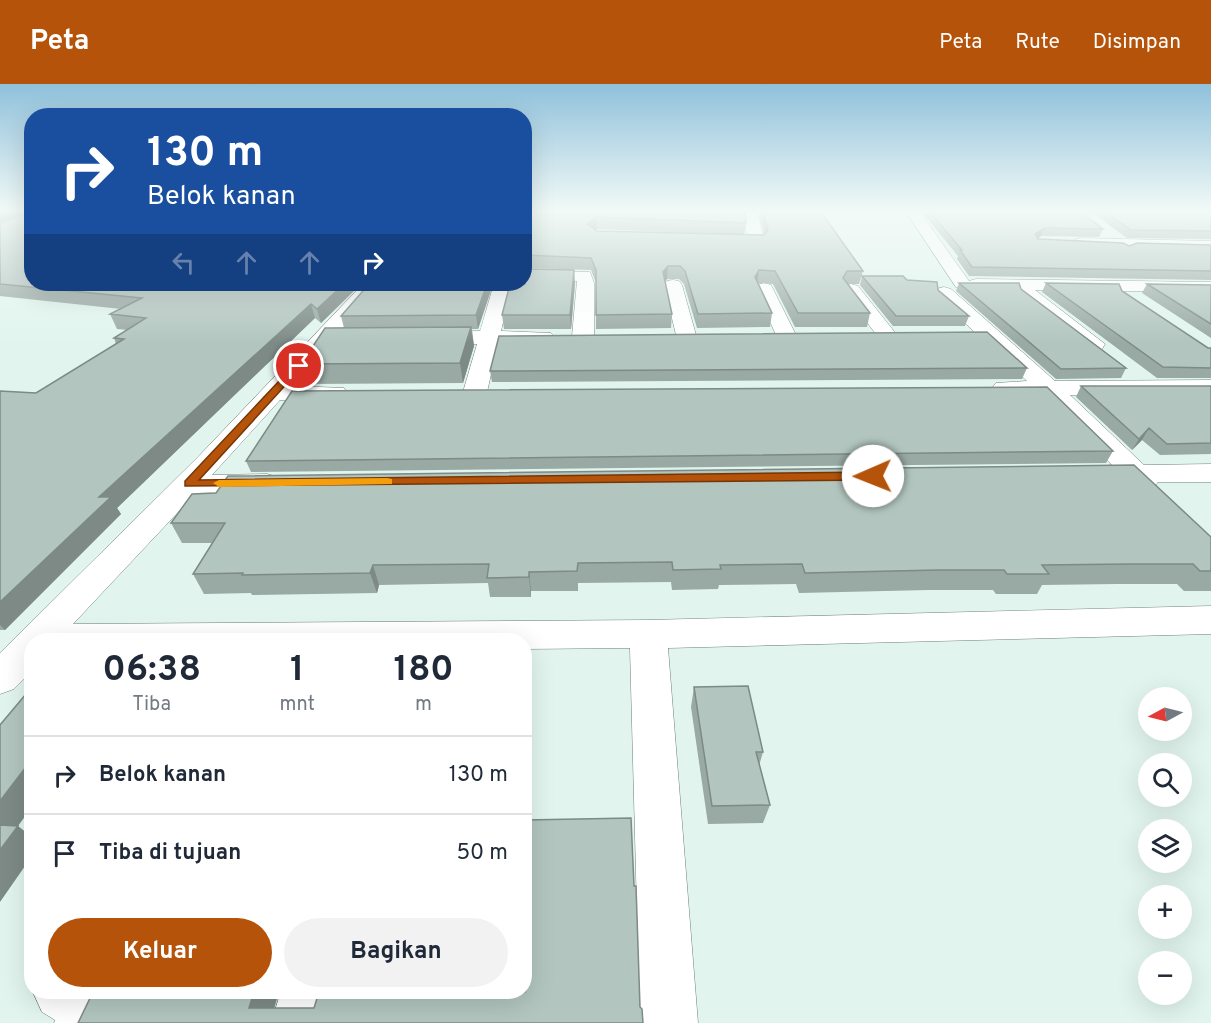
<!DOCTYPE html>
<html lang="id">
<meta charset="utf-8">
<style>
body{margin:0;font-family:Overpass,sans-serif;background:#f2f2f3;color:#1f2937;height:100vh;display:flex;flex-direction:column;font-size:22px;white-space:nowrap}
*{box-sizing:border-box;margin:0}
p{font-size:20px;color:#747a83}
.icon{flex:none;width:33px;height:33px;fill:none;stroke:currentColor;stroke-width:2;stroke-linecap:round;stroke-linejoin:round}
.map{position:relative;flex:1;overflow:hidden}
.sheet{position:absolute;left:24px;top:549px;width:508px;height:366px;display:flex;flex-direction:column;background:#fff;border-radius:24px;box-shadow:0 6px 24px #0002}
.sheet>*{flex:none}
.hud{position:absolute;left:24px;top:24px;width:508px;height:183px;border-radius:24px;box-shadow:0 6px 24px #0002;background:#1a4fa0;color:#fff;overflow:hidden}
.needle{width:39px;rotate:263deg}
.controls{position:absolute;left:1138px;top:603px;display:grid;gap:12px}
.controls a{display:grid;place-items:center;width:54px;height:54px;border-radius:50%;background:#fff;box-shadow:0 6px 24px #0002;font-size:30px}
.pin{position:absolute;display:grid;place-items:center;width:51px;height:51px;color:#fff;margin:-26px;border:3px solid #fff;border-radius:50%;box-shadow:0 2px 6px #0007}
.me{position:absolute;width:66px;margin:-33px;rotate:269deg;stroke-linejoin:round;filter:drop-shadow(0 0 4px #0008)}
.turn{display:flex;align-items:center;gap:21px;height:126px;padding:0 24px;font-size:27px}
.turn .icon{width:78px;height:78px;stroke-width:2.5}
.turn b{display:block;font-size:42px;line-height:51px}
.lanes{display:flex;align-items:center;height:57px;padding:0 24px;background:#0003;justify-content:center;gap:30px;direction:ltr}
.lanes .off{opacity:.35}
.eta{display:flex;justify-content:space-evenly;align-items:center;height:102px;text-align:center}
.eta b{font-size:36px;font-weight:700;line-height:42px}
.action{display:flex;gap:12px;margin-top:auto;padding:12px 24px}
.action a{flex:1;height:69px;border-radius:36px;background:#b45309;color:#fff;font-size:24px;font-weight:700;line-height:69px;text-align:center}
.action a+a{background:#f2f2f3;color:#1f2937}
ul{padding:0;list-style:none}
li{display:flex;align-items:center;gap:18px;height:78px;padding:0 24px;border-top:2px solid #e0e1e3}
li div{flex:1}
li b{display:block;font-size:22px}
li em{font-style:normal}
header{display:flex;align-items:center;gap:36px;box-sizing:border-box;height:84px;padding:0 30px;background:#b45309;color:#fff}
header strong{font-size:28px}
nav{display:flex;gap:33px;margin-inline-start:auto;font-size:21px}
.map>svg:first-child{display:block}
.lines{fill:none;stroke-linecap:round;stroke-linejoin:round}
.minor-casing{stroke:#6f817b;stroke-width:1}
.minor{fill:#fff;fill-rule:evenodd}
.wall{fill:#99a9a4}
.shaded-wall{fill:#7d8a86}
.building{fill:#b2c5bf;stroke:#7d8a86;stroke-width:1.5}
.route{fill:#b45309;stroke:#753606;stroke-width:1.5}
.slow{fill:#f59e0b}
</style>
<header>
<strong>Peta</strong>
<nav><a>Peta</a><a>Rute</a><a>Disimpan</a></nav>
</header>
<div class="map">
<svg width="1211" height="939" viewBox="0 0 1211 939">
<rect width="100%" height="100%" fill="#e1f5ee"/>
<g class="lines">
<defs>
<path id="minor" d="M744,128h14l6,30 -2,3 -49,-1 -2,-3 8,-5 28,1z
M906,128h14l49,69 7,-2 235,3v10l-176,-2 70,54 -3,5 -8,1 -8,-1 -67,-53 -1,-6 -62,-3z
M1080,154l131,3v10l-137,-5 -2,-3 2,-3z
M525,186l65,2 4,11v53l-4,4 -7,2 -7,-2 -4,-4 5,-55 -52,-1z
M673,196l6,1 3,4 14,50 -3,4 -7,2 -7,-2 -3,-4 -12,-50 3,-4z
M764,199l7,2 25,50 -3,4 -7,2 -7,-2 -3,-4 -21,-46 2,-4z
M363,200h18l-88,102 51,2 3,5 -3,5 -9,2h-55l-68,75 55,-1 10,3 5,6 -5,6 -10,3 -71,1 -123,131 575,-4 563,-14v28l-543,14 30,375h-58l-10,-375 -105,1v-9h-493v31l-18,18 -14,5v-41l197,-195z
M494,200h18l-11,47 50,2 4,4 -4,4 -53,3 -11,48 -3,5 -9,2 -9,-2 -3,-5 14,-48h-49l-7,-2 -4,-4 4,-4 7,-2 52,-1z
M851,200l7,2 35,44 3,4 -3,4 -7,2 -7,-2 -37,-48 2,-4z
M944,203l7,2 104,92 156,-1v14l-141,1 74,70 67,-1v18h-53l-4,5c-10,3 -17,3 -25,-5l-30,1 -10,-3 -4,-6 4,-6 23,-3 -70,-70 -46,-2 -4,-5 4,-5 31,-2 -90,-84 -2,-4 2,-4z
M33,908h73l9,24 -3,7h-58l1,-3 -13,-8z
M281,908h58l-10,31h-58z"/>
</defs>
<use href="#minor" class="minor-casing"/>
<use href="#minor" class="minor"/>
</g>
<path class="wall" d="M0,128h32v72h329l-40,39 -6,-5 -198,190 4,6 -116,116h-5v-239l36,2 80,-49 -2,-6 14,-8 -11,-1 -7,-15 11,-5 -121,-13v-73l22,-9 -22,9z
M525,128l221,11 -2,12 -147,-6 -2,1 2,1 167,4v-1l-5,-22h62l42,59 -4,13h-11l22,29 -3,14h-72l-22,-43 -15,-1 14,30 -2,14 -73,1 -13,-44 -5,-5h-12l-2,3 7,32 -1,14 -75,1v-46l-5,-13 -66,-2z
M922,128h159l22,17 -4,8 -58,-1 -3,3 91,7 82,-1v35l-242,-4 -12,-17 1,-3z
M1091,128h120v27l-84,-1z
M862,192l45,4 31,10 31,26 -4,10h-72l-33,-41z
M575,199l-4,46h-67l-2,-14z
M959,199l62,6 105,79 -5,10 -65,1 -100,-88z
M1046,199l76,8 86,57h3v30h-54l-115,-86z
M369,200h124l-15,45h-6l2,17 -11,37 -156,1 -6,-20 43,-36 -3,-12z
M1147,200l64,1v53l-69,-45z
M1027,284l-5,11 -530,3 -2,-11z
M1081,302h130v68l-51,1 -18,-15 -10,10 -56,-53z
M1113,367l-7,12 -855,9 -5,-11z
M192,410l1019,43v54h-27l-7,-7h-60l-75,1 -5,9h-41l-3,-4h-64l-130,3 -3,-9 -77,1 -1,4 -46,1 -1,-8 -93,1v8h-47v6h-41l-2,-14 -109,2 -2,8 -125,2 -1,-2 -47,1 -11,-20 19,-31h-30l-11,-20z
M694,603l69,65 -4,14 11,39 -7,18 -55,1 -17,-117z"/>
<path class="shaded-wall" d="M0,128h29l-29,11z
M597,133v12l-10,6v-11z
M1045,144l-4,8 -9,6 3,-8z
M668,182l-1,13 -5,6 1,-13z
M574,186l1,13 -4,46 -1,-14z
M759,186l-2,13 -2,-6z
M344,200h17l-40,39 -4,-14z
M487,200h6l-15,45 -2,-14z
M311,220l4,14 -198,190 4,6 -116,116 -5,-5v-23l99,-105z
M471,243l3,19 -11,37 -3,-20z
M1149,344l-7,12 -10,10 7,-11z
M373,481l6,20 -2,8 -7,-20z
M529,488l2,19v6l-2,-20z
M32,675v48l-14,19 14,11v19l-32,46v-101z
M254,908h25l-9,31 -21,-15z"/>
<path class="building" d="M28,128h4v72h312l-27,25 -6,-5 -212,193h12l-111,105v-211l36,2 88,-54 -10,-1 32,-20 -36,-4 32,-16 -142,-14v-61z
M525,128h220l1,11 -149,-6 -10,7 10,7 167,4 4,-5 -5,-18h58l42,59h-16l-4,7 27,35h-72l-23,-42 -16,-1 -4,7 17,36 -74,1 -13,-43 -5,-5h-12l-5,6 9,42 -76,1v-45l-5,-12 -66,-3z
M930,128h151l22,17 -58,-1 -10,6 3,5 85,4 6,3 8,-3 74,2v26l-239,-4 -12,-17h2z
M1105,128h106v19l-80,-1z
M525,185l49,1 -4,45h-68l8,-31h15z
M862,192h41l4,4 30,2 1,8 31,26h-73z
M959,199h60l2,6 105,79 -65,1z
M1046,199l73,1 3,7 86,57h3v20l-48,-1z
M369,200h118l-11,31 -135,1z
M1147,200l64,1v39z
M471,243l-11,36 -159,1 24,-36z
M987,248l40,36 -537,3 9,-35z
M1081,302h130v57l-44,1 -18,-16 -10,11z
M1047,303l66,64 -867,10 46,-70z
M1134,381l77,72v34h-11l-7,-7h-62l-89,1 7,9h-42l-3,-4h-66l-133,3 -3,-9 -82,1 1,4 -48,1 -1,-8 -94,1 -1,8 -48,1v5l-42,1 2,-14 -116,1 -3,8 -128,2 1,-2 -50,1 32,-51h-54l21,-29 24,-1 12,-17z
M748,602l15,66h-7l14,53 -58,1 -18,-119z
M26,610h6v65l-32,42v-76z
M631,734l3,68h2l4,121 2,2 1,14h-565l15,-31h161l-5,16h65l5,-16h206v-172z
M0,741l18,1 -18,24z"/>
<linearGradient id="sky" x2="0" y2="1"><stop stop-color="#8fc1db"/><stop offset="0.49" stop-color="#f2faf7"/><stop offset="1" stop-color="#f2faf7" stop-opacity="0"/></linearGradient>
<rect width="1211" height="259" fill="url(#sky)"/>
<path class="route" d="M295,280l8,2 -104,114 674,-8 6,4 -6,4 -688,6v-5z"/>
<path class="slow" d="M387,394l5,1v5l-173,3 -6,-4 6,-3z"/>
</svg>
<div class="controls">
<a><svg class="needle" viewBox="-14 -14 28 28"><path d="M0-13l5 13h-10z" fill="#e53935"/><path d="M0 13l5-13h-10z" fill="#747a83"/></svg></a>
<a><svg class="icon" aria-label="search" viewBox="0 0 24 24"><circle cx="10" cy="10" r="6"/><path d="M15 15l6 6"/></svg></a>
<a><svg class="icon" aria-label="layers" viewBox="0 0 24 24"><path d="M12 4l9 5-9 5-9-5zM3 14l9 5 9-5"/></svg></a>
<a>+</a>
<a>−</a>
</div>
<div class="pin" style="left:299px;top:282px;background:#d93025"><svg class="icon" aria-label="arrive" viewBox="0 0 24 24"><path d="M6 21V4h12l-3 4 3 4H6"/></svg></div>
<svg class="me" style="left:873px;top:392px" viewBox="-20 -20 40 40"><circle r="19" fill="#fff"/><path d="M0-13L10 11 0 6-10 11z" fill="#b45309"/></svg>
<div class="hud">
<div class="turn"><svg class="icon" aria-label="right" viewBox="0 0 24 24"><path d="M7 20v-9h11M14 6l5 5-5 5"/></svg><div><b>130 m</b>Belok kanan</div></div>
<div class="lanes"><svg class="icon off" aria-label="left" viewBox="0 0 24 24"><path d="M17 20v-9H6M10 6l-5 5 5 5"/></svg><svg class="icon off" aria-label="ahead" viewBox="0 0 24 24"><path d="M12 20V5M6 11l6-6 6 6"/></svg><svg class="icon off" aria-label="ahead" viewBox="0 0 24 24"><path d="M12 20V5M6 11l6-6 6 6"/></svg><svg class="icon" aria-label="right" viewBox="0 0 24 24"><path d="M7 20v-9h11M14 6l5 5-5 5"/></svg></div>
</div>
<section class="sheet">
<div class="eta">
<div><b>06:38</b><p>Tiba</p></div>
<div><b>1</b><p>mnt</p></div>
<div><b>180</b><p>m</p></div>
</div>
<ul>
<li><svg class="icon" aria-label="right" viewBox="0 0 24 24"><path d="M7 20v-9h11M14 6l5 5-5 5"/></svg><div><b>Belok kanan</b></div><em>130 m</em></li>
<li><svg class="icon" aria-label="arrive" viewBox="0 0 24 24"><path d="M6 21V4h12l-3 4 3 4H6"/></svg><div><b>Tiba di tujuan</b></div><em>50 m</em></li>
</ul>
<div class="action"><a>Keluar</a><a>Bagikan</a></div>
</section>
</div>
